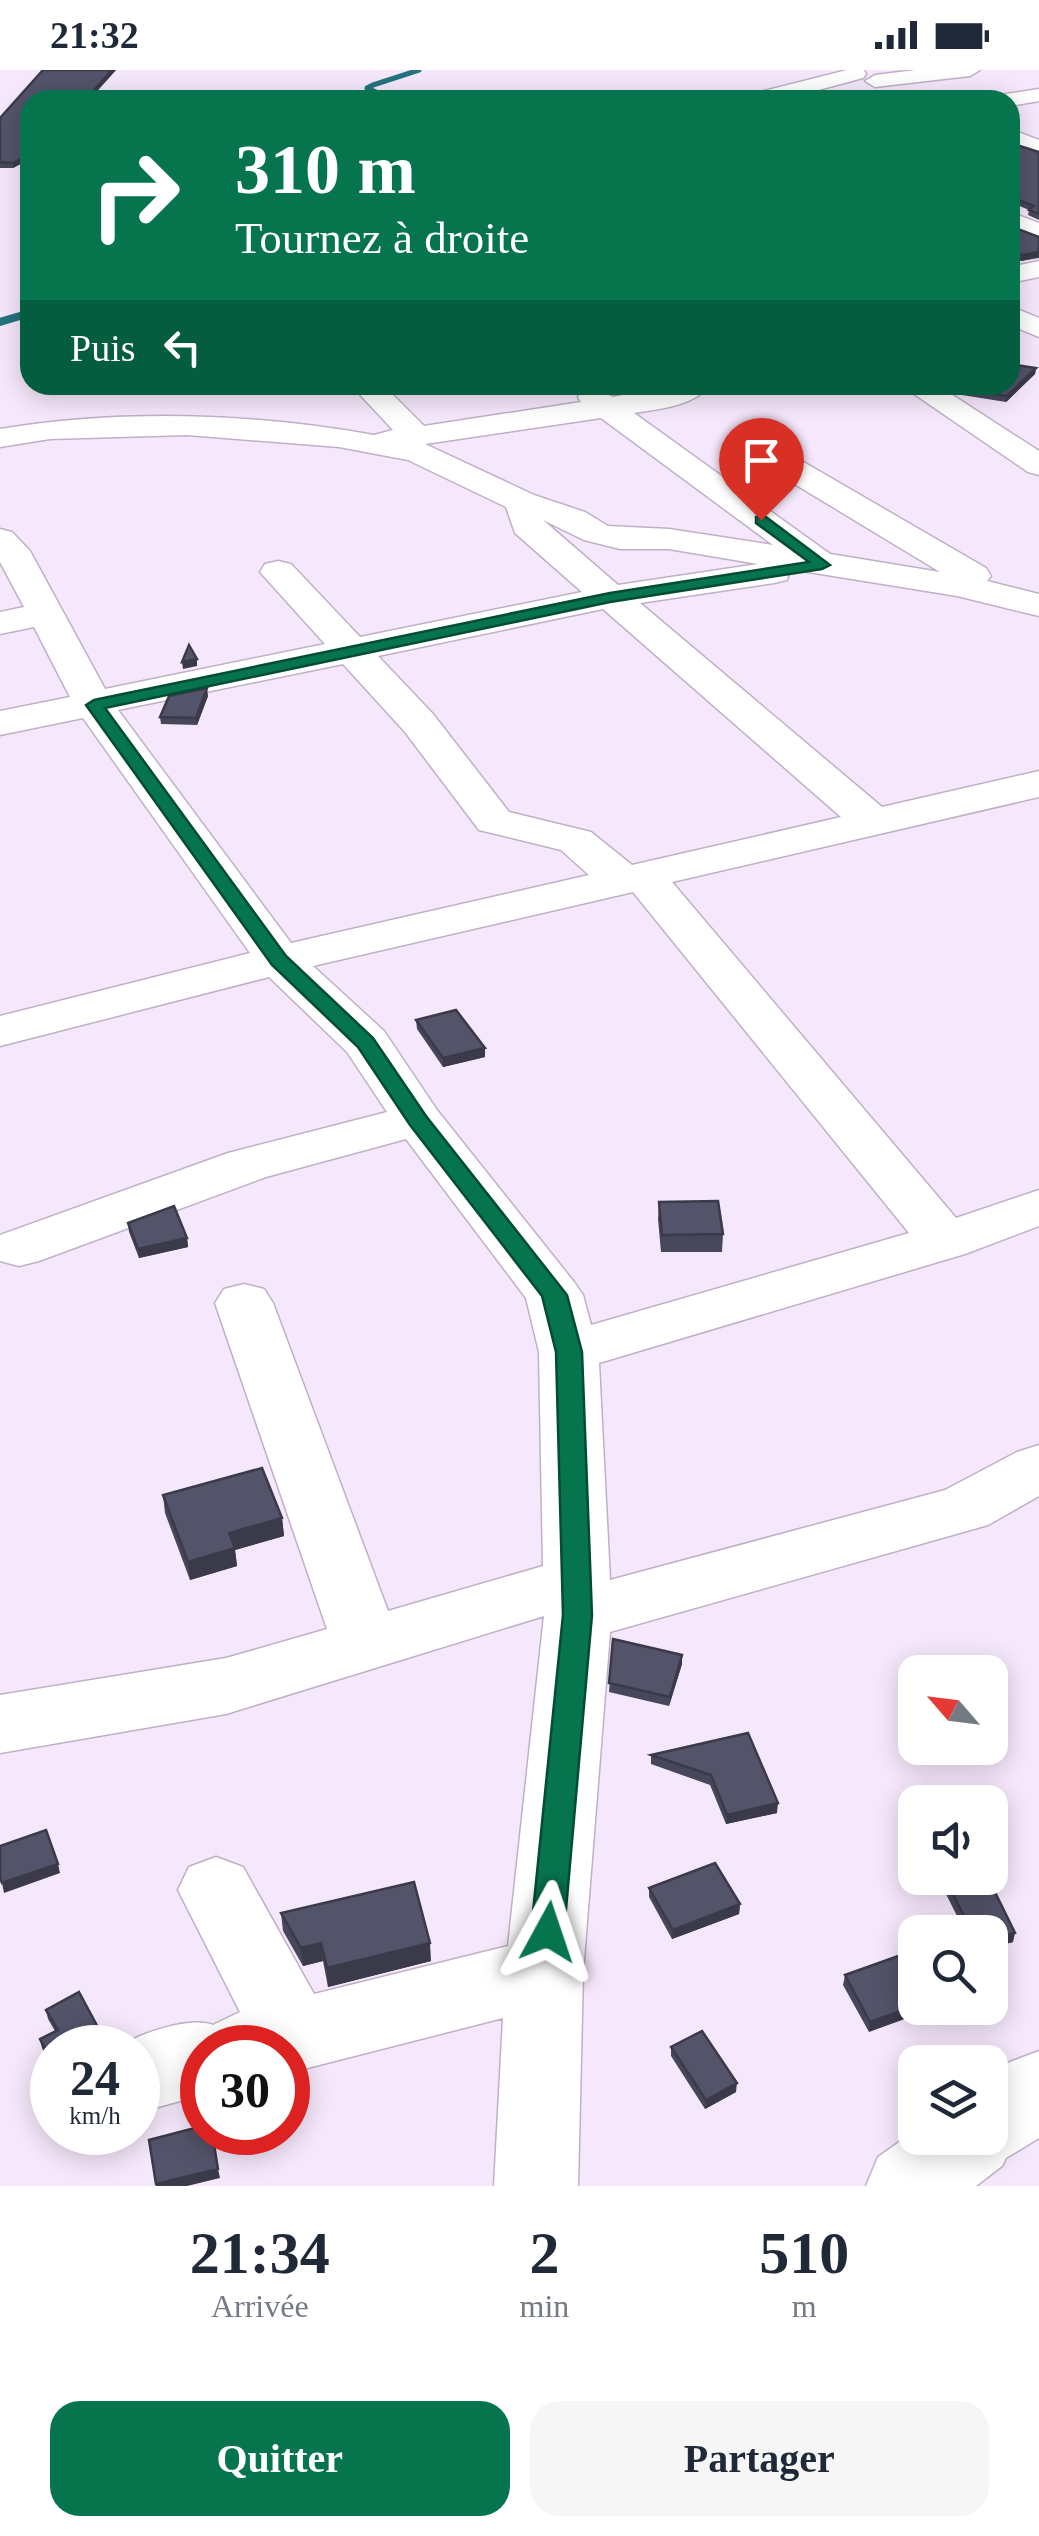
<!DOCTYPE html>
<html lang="fr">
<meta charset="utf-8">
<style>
body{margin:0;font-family:Georgia,serif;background:#f6f6f7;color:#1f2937;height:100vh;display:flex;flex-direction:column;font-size:38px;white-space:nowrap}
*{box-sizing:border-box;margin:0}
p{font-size:32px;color:#747a83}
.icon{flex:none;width:55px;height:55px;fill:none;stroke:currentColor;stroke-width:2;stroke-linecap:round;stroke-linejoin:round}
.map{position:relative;height:2116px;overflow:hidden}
.panel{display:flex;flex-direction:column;background:#fff;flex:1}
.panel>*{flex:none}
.guide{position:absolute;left:20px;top:20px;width:1000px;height:305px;border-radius:30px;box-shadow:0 5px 25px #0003;background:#06754e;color:#fff;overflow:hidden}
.needle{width:65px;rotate:298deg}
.fabs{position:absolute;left:898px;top:1585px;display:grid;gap:20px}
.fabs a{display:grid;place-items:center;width:110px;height:110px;border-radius:20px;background:#fff;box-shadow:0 5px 25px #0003;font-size:50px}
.speed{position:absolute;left:30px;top:1955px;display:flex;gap:20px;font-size:50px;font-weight:700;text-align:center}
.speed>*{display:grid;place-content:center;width:130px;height:130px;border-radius:50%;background:#fff;box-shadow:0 5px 25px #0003;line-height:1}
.speed small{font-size:25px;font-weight:400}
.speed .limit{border:15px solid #d22;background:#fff;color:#111}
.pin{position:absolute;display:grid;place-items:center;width:85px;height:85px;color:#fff;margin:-102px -42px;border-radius:50% 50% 50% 0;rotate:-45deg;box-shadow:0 0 10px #0007}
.pin .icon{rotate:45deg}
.me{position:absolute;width:110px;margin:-55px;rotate:5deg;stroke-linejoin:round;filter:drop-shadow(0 0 8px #0008)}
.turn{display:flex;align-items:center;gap:35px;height:210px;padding:0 50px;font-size:45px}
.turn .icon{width:130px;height:130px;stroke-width:2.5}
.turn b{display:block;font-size:70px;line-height:85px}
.then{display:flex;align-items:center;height:95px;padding:0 50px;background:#0003;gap:20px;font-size:38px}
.eta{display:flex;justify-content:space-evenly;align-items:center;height:170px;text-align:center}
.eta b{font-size:60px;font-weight:700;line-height:70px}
.button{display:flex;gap:20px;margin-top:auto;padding:20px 50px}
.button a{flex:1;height:115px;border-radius:30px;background:#06754e;color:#fff;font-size:40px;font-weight:700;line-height:115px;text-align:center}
.button a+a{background:#f6f6f7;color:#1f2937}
.status{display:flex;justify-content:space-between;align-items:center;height:70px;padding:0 50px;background:#fff;direction:ltr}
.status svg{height:28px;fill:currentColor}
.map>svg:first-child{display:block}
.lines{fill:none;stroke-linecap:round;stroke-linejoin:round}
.stream-far1{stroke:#23737d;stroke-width:5}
.stream{stroke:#23737d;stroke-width:8}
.minor-casing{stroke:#c0b0c7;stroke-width:3}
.minor{fill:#fff;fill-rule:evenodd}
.wall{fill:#47475b}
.shaded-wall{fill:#3a3a4a}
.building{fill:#53536a;stroke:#3a3a4a;stroke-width:2.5}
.route{fill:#06754e;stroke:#044c33;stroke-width:2.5}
</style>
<div class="status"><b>21:32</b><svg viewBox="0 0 49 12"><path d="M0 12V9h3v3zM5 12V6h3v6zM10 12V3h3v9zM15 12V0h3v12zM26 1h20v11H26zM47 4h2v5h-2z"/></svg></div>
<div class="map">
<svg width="1039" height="2116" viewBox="0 0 1039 2116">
<rect width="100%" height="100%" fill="#f6e8fc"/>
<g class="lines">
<path class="stream-far1" d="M350,30l26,-8 -9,-4 6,-3 46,-15"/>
<path class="stream" d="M0,252l30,-9"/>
<defs>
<path id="minor" d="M847,0h17l2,4 -3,4 -82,22h-36l3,-5z
M916,0h64l-10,6 -95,11 -10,-6 10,-6z
M1039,19v12l-29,5v-6h-14l3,-5z
M1010,59l29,11v15l-29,-11z
M1010,142l29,11v17l-29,-12z
M1039,191v16l-29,6v-16z
M1010,236l29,12v19l-29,-12z
M351,315h32l41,41 157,-24 -3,-5 4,-6 11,-3 20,9 57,-12h40c-16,21 -51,24 -76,28l196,141 110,18 -162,-98 -5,-7 5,-7h22l186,108 5,8 -4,5 52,13v22l-82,-20 -167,-27 -3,11 -13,3 -134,20 242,204 157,-36v26l-367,85 284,336 83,-28v36l-74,28 -366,109 11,217 335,-90 72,-38 22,-7v51l-51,29 -378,107 -27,340 -5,214h-84l9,-168 -215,55v-25h-86v47l-55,15 -9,-4v-58h-21c21,-14 72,-32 96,-23l27,-13 -62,-122 11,-23 27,-10 27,10 71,127 194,-48 36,-330 -318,98 -226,39v-58l226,-37 101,-29 -112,-326 9,-14 20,-5 20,5 9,14 115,308 155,-45 -4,-214 -13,-54 -120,-159 -140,38 -227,84 -20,5 -19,-5v-26l228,-82 159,-41 -40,-60 -78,-75 -269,69v-30l250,-63 -167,-235 -83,17v-24l70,-14 -36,-70 -34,7v-22l24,-5 -24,-45v-33l12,3 18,19 75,138 220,-45 -65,-72 5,-8 13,-3 13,3 69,73 222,-45 -67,-59 -9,-26 -98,-47 -69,-13 -152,-12 -137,4 -50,8v-18c121,-20 253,-16 374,6l19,-5zM601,348l172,127 -104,-16 -61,-3 -23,-14 -51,-17 -109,-51zM543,450l41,20 36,9h49l89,15 -140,21zM603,539l238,208 -209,48 -41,-33 -82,-20 -76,-98 -55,-58zM343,594l62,68 74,98 82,20 28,25 -298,68 -173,-233zM633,822l276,341 -318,92 -8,-30 -9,-13 -137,-172 -53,-79 -71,-65z
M901,315h36l102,66v24l-11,-3z
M1039,1981v87l-33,20 -4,8 -26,20h-110l12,-29 37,-26v7h75v-62l20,-14z"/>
</defs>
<use href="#minor" class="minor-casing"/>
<use href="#minor" class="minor"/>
</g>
<path class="wall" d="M43,0h73l-27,30h-59v59l-17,9h-13v-50z
M1010,73l29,9v68l-11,-5 1,-5 -19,-8z
M1010,156l29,11v21l-18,3 -11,-2z
M1036,298l-1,6 -29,28 -44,-7 1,-6z
M208,626l-11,29 -36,-1 -1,-7z
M416,950l69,28v9l-42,10 -26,-38z
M659,1132l64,32 -1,18h-61l-3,-33z
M128,1153l59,15 1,9 -49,11 -10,-26z
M163,1425l119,23 2,18 -49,14 2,16 -47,14 -25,-67z
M613,1569l69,16v9l-13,42 -60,-14z
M748,1663l29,80 -51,11 -16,-39 -59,-21v-9z
M938,1808h50l25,64 -23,6v-16h-25z
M649,1818l91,16 -1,10 -67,25 -23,-42z
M281,1843l150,48 -103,26 -5,-26 -20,5 -20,-35z
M915,1880l-46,82 -26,-47 2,-10z
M948,1938h42l14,1 -50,13z
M46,1940l63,38h-57v21l-10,-21 -2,-9 15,-8 -7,-12z
M671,1977l65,45 -31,17 -34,-53z"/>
<path class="shaded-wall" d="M112,0h4l-27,30h-4z
M30,84v5l-17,9v-5z
M1039,182l-1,5 -17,4 1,-6z
M1036,298l-1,6 -29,28 1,-6z
M197,589v7l-14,3 -1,-7z
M207,618l1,8 -11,29 -1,-7z
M485,978v9l-42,10v-9z
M187,1168l1,9 -49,11 -1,-9z
M282,1448l2,18 -49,14 2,16 -47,14 -2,-18 41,-29z
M682,1585v9l-13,42 1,-9z
M778,1733l-1,10 -51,11 1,-9z
M58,1794l2,9 -56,20 -2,-10z
M740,1834l-1,10 -67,25 1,-9z
M1015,1863l-2,9 -23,6v-9z
M321,1873l2,18 -20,5 -2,-18z
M430,1873l1,18 -103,26 -1,-19z
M1006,1929l-2,10 -50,13 2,-10 18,-4h16v-4z
M915,1936v2h20l-66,24 1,-10z
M737,2013l-1,9 -31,17 1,-9z
M218,2099l2,9 -33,8h-31v-2z"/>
<path class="building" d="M43,0h69l-27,30h-55v54l-17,9 -13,-1v-44z
M1010,73l29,9v62l-10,-4 5,-4 -24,-9z
M1010,156l29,11v15l-17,3 -12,-2z
M1010,294l26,4 -29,28 -44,-7 4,-4h43z
M189,575l8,14 -15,3z
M207,618l-11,30 -36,-1 9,-21z
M456,940l29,38 -42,10 -27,-38z
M718,1131l5,33 -61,1 -3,-33z
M174,1136l13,32 -49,11 -10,-26z
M262,1398l20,50 -53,15 6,15 -47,14 -25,-67z
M613,1569l69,16 -12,42 -61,-14z
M748,1663l30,70 -51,12 -16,-40 -60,-20z
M46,1760l12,34 -56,19 -2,-5v-32z
M715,1793l25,41 -67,26 -24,-42z
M945,1808h43l27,55 -25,6v-7h-18z
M414,1812l16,61 -103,25 -6,-25 -20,5 -20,-35z
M915,1880v56l-45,16 -25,-47z
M990,1899l16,30 -16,5z
M79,1922l30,56h-57v15l-12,-24 18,-9 -12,-20z
M954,1938h20l-18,4z
M702,1961l35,52 -31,17 -35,-53z
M202,2056v6h10l6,37 -62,15 -7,-44z"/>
<path class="route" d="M756,447h10l64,48 -8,4 -212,33 -505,106 181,248 87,82 53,78 141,179 15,57 10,263 -28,317 -5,11 -11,4 -12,-4 -5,-11 32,-317 -7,-263 -14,-56 -132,-171 -52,-78 -86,-82 -186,-260 8,-5 516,-107 199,-31 -53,-39z"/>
</svg>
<div class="fabs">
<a><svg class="needle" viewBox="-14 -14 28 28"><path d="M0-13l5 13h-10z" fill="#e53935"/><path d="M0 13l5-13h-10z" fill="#747a83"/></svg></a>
<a><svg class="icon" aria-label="sound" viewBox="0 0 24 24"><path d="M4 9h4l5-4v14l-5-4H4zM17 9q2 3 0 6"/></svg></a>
<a><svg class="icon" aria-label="search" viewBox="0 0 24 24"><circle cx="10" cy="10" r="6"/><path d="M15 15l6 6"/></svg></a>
<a><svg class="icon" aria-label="layers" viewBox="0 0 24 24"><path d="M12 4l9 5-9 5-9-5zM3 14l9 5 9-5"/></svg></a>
</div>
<div class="speed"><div>24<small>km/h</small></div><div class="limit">30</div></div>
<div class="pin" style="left:761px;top:450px;background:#d93025"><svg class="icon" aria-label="arrive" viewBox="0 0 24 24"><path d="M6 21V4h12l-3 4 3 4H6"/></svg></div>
<svg class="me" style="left:548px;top:1862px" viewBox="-20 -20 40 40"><path d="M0-17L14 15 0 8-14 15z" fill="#06754e" stroke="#fff" stroke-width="4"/></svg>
<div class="guide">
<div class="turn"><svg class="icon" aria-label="right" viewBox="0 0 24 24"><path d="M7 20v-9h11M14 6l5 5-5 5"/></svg><div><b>310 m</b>Tournez à droite</div></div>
<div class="then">Puis<svg class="icon" aria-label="left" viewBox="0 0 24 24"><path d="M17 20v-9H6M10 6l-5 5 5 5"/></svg></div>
</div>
</div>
<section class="panel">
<div class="eta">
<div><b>21:34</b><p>Arrivée</p></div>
<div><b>2</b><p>min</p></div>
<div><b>510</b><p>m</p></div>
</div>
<div class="button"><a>Quitter</a><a>Partager</a></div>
</section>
